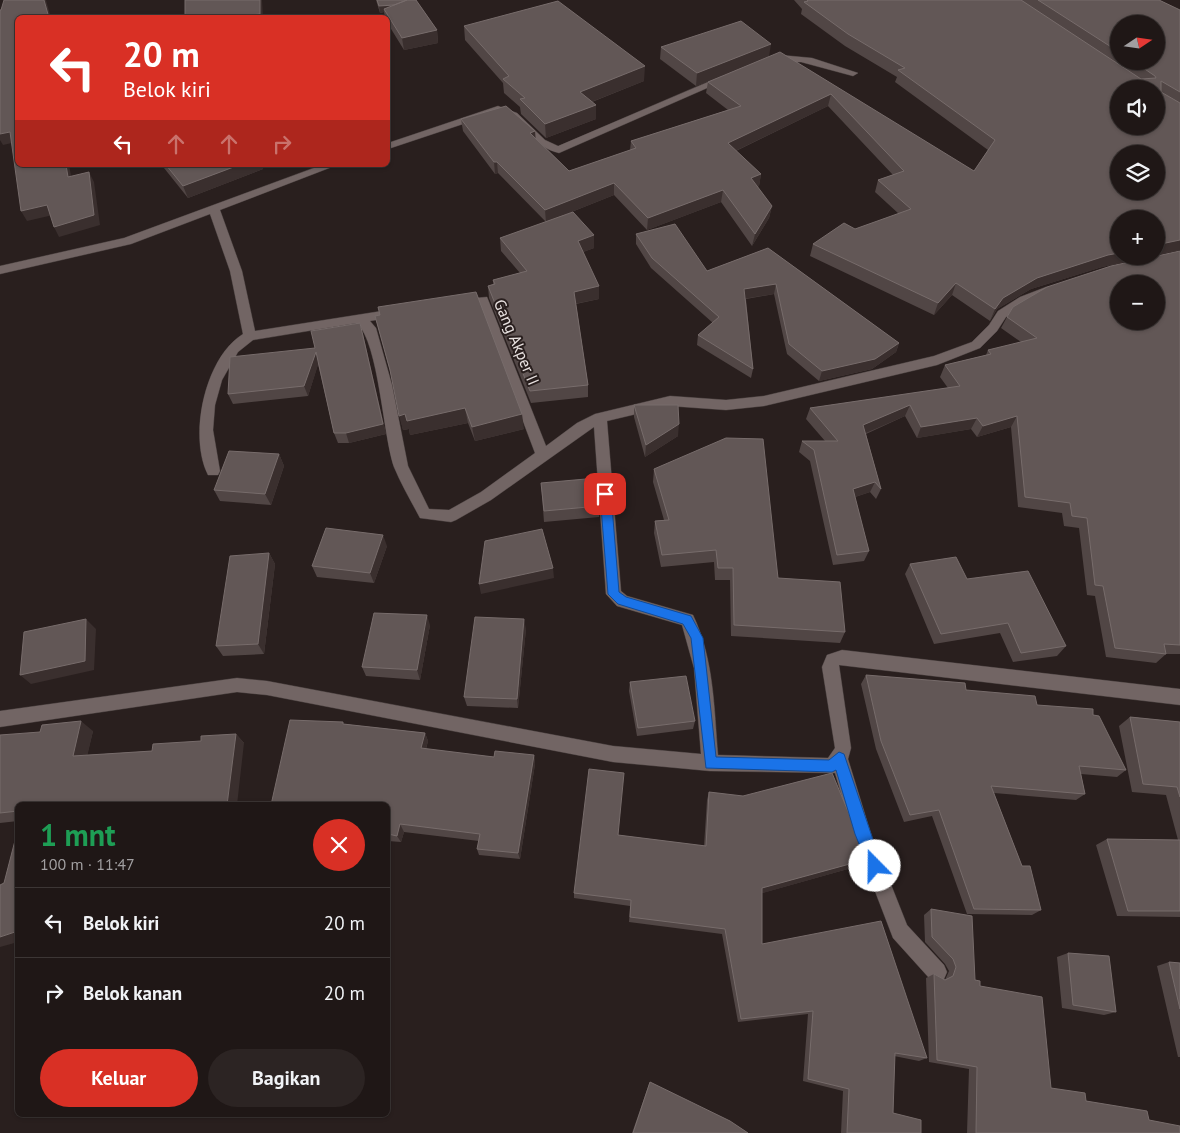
<!DOCTYPE html>
<html lang="id">
<meta charset="utf-8">
<style>
body{margin:0;font-family:"PT Sans",sans-serif;background:#2c2423;color:#f1f3f6;height:100vh;display:flex;flex-direction:column;font-size:19px;white-space:nowrap}
*{box-sizing:border-box;margin:0}
p{font-size:16px;color:#a19fa1}
.icon{flex:none;width:28px;height:28px;fill:none;stroke:currentColor;stroke-width:2;stroke-linecap:round;stroke-linejoin:round}
.map{position:relative;flex:1;overflow:hidden}
.details{position:absolute;left:15px;top:802px;width:375px;height:315px;display:flex;flex-direction:column;background:#1f1716;border-radius:8px;box-shadow:0 1px 4px #0004,0 0 0 1px #3c3635}
.details>*{flex:none}
.banner{position:absolute;left:15px;top:15px;width:375px;height:152px;border-radius:8px;box-shadow:0 1px 4px #0004,0 0 0 1px #3c3635;background:#d93025;color:#fff;overflow:hidden}
.needle{width:32px;rotate:77deg}
.buttons{position:absolute;left:1110px;top:15px;display:grid;gap:10px}
.buttons a{display:grid;place-items:center;width:55px;height:55px;border-radius:50%;background:#1f1716;box-shadow:0 1px 4px #0004,0 0 0 1px #3c3635;font-size:25px}
.pin{position:absolute;display:grid;place-items:center;width:42px;height:42px;color:#fff;margin:-21px;border-radius:10px;box-shadow:0 2px 8px #0006}
.me{position:absolute;width:55px;margin:-28px;rotate:338deg;stroke-linejoin:round;filter:drop-shadow(0 0 4px #0008)}
.turn{display:flex;align-items:center;gap:18px;height:105px;padding:0 25px;font-size:22px}
.turn .icon{width:65px;height:65px;stroke-width:2.5}
.turn b{display:block;font-size:35px;line-height:42px}
.lanes{display:flex;align-items:center;height:48px;padding:0 25px;background:#0003;justify-content:center;gap:25px;direction:ltr}
.lanes .off{opacity:.35}
.round{display:grid;place-items:center;flex:none;width:52px;height:52px;border-radius:26px;background:#2c2423}
.summary{display:flex;align-items:center;justify-content:space-between;height:85px;padding:0 25px}
h1{font-size:30px;font-weight:800;line-height:38px;color:#1e9e55}
.action{display:flex;gap:10px;margin-top:auto;padding:10px 25px}
.action a{flex:1;height:58px;border-radius:30px;background:#d93025;color:#fff;font-size:20px;font-weight:800;line-height:58px;text-align:center}
.action a+a{background:#2c2423;color:#f1f3f6}
ul{padding:0;list-style:none}
li{display:flex;align-items:center;gap:15px;height:70px;padding:0 25px;border-top:1px solid #3c3635}
li div{flex:1}
li b{display:block;font-size:19px}
li em{font-style:normal}
.map>svg:first-child{display:block}
.lines{fill:none;stroke-linecap:round;stroke-linejoin:round}
.minor-casing{stroke:#463d3c;stroke-width:1}
.minor{fill:#726564;fill-rule:evenodd}
.wall{fill:#514645;fill-rule:evenodd}
.shaded-wall{fill:#3a2f2e}
.building{fill:#625756;stroke:#776c6b;fill-rule:evenodd}
.route{fill:#1a73e8;stroke:#114b97}
.labels{text-anchor:middle;dominant-baseline:central;stroke-width:4;stroke-linejoin:round;paint-order:stroke}
.street-label{font-size:16px;fill:#e9e2e1;stroke:#291f1e}
</style>
<div class="map">
<svg width="1180" height="1133" viewBox="0 0 1180 1133">
<rect width="100%" height="100%" fill="#291f1e"/>
<g class="lines">
<defs>
<path id="minor" d="M780,55l32,3 46,15 -5,3 -52,-14 -32,1 -5,-3z
M722,76l8,2 -171,75c-29,-7 -38,-35 -60,-41l-111,37v-6l110,-37 19,7 28,27 13,6z
M322,165h15l-117,45 22,61 13,60 146,-23 4,1 2,3 -2,3 -35,6 6,7 16,57 16,81 21,43 20,1 32,-18 54,-39 -56,-148 -25,1 -2,-3 2,-3 33,-3 59,149 31,-23 18,-9 75,-18 56,4 38,-4 170,-40 38,-14 17,-17 9,-14 22,-14 26,-10h8l2,3 -2,3 -26,10 -22,14 -9,14 -17,17 -43,17 -173,41 -38,4 -56,-4 -63,15 14,170 6,5 66,19c21,44 21,93 25,140l110,3 7,-10 -13,-81 5,-12 15,-5 338,39v16l-341,-40 12,83 -3,11 23,75 36,91 37,40 3,7 -3,7 -7,3 -7,-3 -37,-41 -40,-104 -18,-61 -125,-2 -97,-9 -346,-67 -30,-3 -237,35v-16l237,-33 30,3 346,65 88,8 -7,-86 -12,-43 -65,-19 -11,-12 -12,-167 -103,73 -35,20 -5,2 -31,-4c-9,-17 -19,-34 -26,-51 -11,-32 -15,-123 -37,-144l-104,17 -15,12 -16,28 -7,25 -2,25 7,41 -2,4h-10c-20,-39 -3,-118 35,-141l-13,-63 -20,-57 -79,30 -131,30v-8l124,-28z"/>
</defs>
<use href="#minor" class="minor-casing"/>
<use href="#minor" class="minor"/>
</g>
<path class="wall" d="M376,0h40l21,30 1,13 -34,7 -16,-26v-6h-3l-1,-6 -4,1z
M794,0h365l21,10v240l-24,5v-36l-37,37h32l-49,11 -71,22 -34,20 -7,12 -38,-26 -18,20 -124,-59 3,-12 86,-30 -24,-22 3,-12 15,-5 -65,-69 -92,45 25,23 -2,12 -2,1 15,19 -3,12 -17,28 -31,-44 -74,28 -33,-35 -50,20 30,33 -11,4 16,47 -23,5 12,81v12l-57,6 -42,-105 -1,-12 5,-2v-4l27,-7 -19,-22 -1,-13 46,-16 -48,-49 -3,1 -32,-43 -2,-12 75,20 33,32 61,-21 1,-9 97,-31 -22,-17 2,-11 40,-17 -52,21 -36,-27 1,-12 108,9 205,115 14,-21 -93,-68 2,-5 -52,-31 -44,-32 1,-5zM1119,24l37,37h-37z
M464,26l180,55 -52,21 4,17 -50,19 -25,-24 -1,-7 -16,-14 -1,-10 -38,-43z
M163,165h99l1,4 -75,29 -24,-30z
M636,234l71,37 61,-23 131,95 -3,9 -24,17 -53,12 -32,-27 -13,-60 -28,5 7,70 -2,9 -54,-33 1,-10 15,-12 -62,-55 -15,-24z
M1180,251v403h-14l-10,9 -50,-6 -11,-61 -8,-1 -8,-67 -15,-2 -2,-13 -44,-6 -7,-80 -34,10 -6,-8 -54,9 -12,-22 -39,18 15,55 -5,10 -6,-7 -15,5 14,54 -5,10 -31,4 -23,-104 -11,-9 3,-11h23l-19,-22 4,-11 138,-20 -8,-11 5,-12 41,-10 2,-5 33,-8 -20,-14 6,-11z
M375,316l149,113 -49,12 -7,-18 -58,12 -1,-6 -6,1 -12,-55z
M363,334l23,100 -37,9h-11l-4,-10 -16,-69 -10,32 -75,8 -5,-10 87,-46z
M634,405l44,31 -33,21 -11,-40z
M279,454l5,12 -13,39 -51,-4 -6,-11z
M654,469l124,109 67,54 -5,11 -109,-7 -1,-56h-15l-1,-18 -53,5 -7,-34 1,-12 9,-1 -11,-38z
M541,483l58,23v11l-55,5z
M387,546l-13,37 -57,-6 -5,-11z
M269,553l6,11 -11,90 -41,2 -7,-10z
M910,564l57,15 99,67 -9,10 -44,6 -13,-29 -66,11 -29,-70z
M430,625l-10,55 -54,-4 -4,-9z
M526,629l-8,79 -51,-2 -3,-9z
M866,675l100,15 71,15 56,10 33,55 -9,7 -36,-3 4,20 -9,6 -82,-7 28,73 19,44 -9,5 -65,-1 -35,-98 -28,6 -28,-73 -15,-65z
M630,682l65,39 -2,8 -56,7 -8,-45z
M1130,717l50,5v195l-63,-1 -21,-71 11,-6 71,1 -12,-45 -34,-3 -13,-66z
M344,724l81,9 3,8 -2,8 68,8 40,-2 1,9 -15,95 -41,-4 -2,-6 2,-8 -75,-9 -3,10 -13,-1v-36z
M93,731l-6,24 65,-4 84,-17 8,9 -226,62v16l-18,2v-88z
M709,792l159,67 -6,6 -100,28v51l165,114 -8,3 -25,-5 -1,57 28,20h-80l2,-42 -40,-10 5,-67 -70,8 -16,-88 -93,-12 1,-16 -56,-8v-5l44,-58 86,11 3,-46z
M931,909l44,71 76,108 35,13 63,19 31,13h-213l2,-64 -40,-7 -3,-84 8,-4 11,6 4,-9 -4,-7 -20,-22 -1,-27z
M1068,953l48,59 -12,3 -42,-7 -5,-51z
M1169,962l11,1v94h-2l-21,-91z
M650,1082l98,51h-116l17,-49z"/>
<path class="shaded-wall" d="M44,0h2l5,18h-2z
M260,0h2l1,18h-37z
M415,3l-31,6v3l-4,1 -1,-7z
M437,30l1,13 -34,7 -2,-12z
M771,44l-2,13 -73,29 1,-13z
M645,66l-1,15 -63,25 -1,-14z
M831,94l-3,12 -101,49 1,-12z
M596,105v14l-50,19 -1,-14z
M535,131l1,12 -6,-10z
M10,132l6,10 -13,3 -3,-5v-6z
M494,162h3l1,11 -3,1z
M66,165h3l4,21 -5,-9z
M239,165h23l1,4 -75,29 -5,-12z
M89,172l5,10 6,43 -41,12 -5,-10z
M761,174l-2,12 -10,4 2,-12z
M614,183v12l-68,27 -1,-12z
M723,190l-2,12 -74,28 1,-12z
M47,205l6,10 -26,6 -6,-10z
M772,206l-3,12 -17,28 3,-12z
M594,235v13l-16,6v-13z
M1180,240v10l-24,5v-10z
M1119,253v3h32l-49,11 -71,22 -34,20 -7,12 5,-12 8,-11 34,-20 71,-23z
M956,283l-4,12 -18,20 4,-12z
M776,284l-2,10 -31,5 1,-10z
M599,286v13l-25,5v-12z
M360,323l26,111 -37,9 -3,-10z
M899,343l-3,9 -24,17 -53,12 3,-10z
M316,352l3,10 -11,34 -4,-10z
M910,405l-5,11 -46,20 4,-11z
M465,408l3,15 -58,12 -1,-6 -6,1 -4,-14 6,-2z
M522,414l2,15 -49,12 -3,-14z
M1017,416l-6,11 -34,10 6,-11z
M977,418l-6,11 -54,9 4,-11z
M679,424l-1,12 -33,21 1,-12z
M279,454l5,12 -13,39 -6,-11z
M875,482l-5,10 -21,7 4,-10z
M383,535l4,11 -13,37 -4,-10z
M269,553l6,11 -11,90 -6,-10z
M553,568l1,10 -73,16 -2,-10z
M427,615l3,10 -10,55 -3,-10z
M86,619l10,10 -2,41 -63,14 -11,-9z
M524,619l2,10 -8,79 -1,-9z
M81,721l12,10 -8,35 -12,-10z
M425,733l3,8 -4,15 -3,-8z
M236,734l8,9 -7,62h-10z
M534,755l1,9 -15,95 -2,-6z
M400,824l4,8 -3,10 -4,-6z
M868,859l-6,6 -103,29 3,-6z
M18,931v11l-18,5v-10z"/>
<path class="building" d="M4,0h40l5,18h-31v147h48l2,12 21,-5 5,43 -40,12 -7,-22 -26,6 -11,-79 -10,2v-124h1z
M185,0h75v14l-34,4h-41z
M377,0h30l-13,5 -15,1z
M407,0h9l21,30 -35,8 -18,-29z
M807,0h214l120,79 15,-1 -1,-2 -22,-15h23v-37h-37v28l-81,-52h121l21,10v82l-19,-11v11l19,11v137l-24,5v-26h-37v34l-11,2 -71,23 -34,20 -8,11 -39,-26 -18,20 -125,-59 31,-21 11,6 56,-20 -33,-29 26,-9 -73,-77 -103,49 33,31 -10,4 21,28 -17,28 -32,-44 -75,28 -34,-35 -69,27 -48,-48h-3l-33,-43 45,-13 29,25 -5,2 39,38 67,-23 -5,-7 110,-35 -33,-24 72,-30 194,119 21,-31 -97,-70 7,-2 -57,-34 -44,-32 4,-1zM1119,89h37v37h-37zM1119,154h37v37h-37z
M558,1l87,65 -65,26 16,13 -51,19 -25,-25 5,-1 -22,-19 6,-3 -45,-50z
M741,21l30,23 -74,29 -36,-26z
M166,165h73l-56,21z
M573,212l21,23 -16,6 21,45 -25,6 14,93 -58,6 -42,-105 7,-2 -2,-4 34,-9 -27,-33z
M675,224l32,47 61,-23 131,95 -24,16 -53,12 -33,-27 -13,-60 -32,5 9,80 -55,-34 21,-18 -67,-59 -16,-24z
M1180,251v394l-16,-1 2,10 -51,-6 -12,-62 -8,-1 -8,-67 -15,-2 -2,-13 -45,-6 -8,-81 -34,10 -6,-8 -56,9 -11,-22 -47,20 18,64 -6,-7 -22,7 16,62 -32,4 -23,-105 -12,-9h36l-28,-33 150,-22 -15,-21 46,-11 -3,-4 49,-12 -30,-21 6,-10 34,-20 64,-21zM1119,284h37v37h-37z
M476,292l46,122 -50,13 -7,-19 -58,13 -2,-7 -6,2 -9,-46 -15,-54 5,-1 -2,-8z
M360,323l23,101 -37,9h-12l-18,-81 -12,34 -76,8 2,-37 85,-9 -4,-17z
M634,405h44l1,19 -33,21z
M726,438l37,1 15,139 62,4 5,50 -111,-7 -1,-57h-15l-2,-18 -54,5 -7,-34 14,-1 -15,-51z
M229,451l50,3 -14,40 -51,-4z
M597,478l2,28 -55,5 -3,-28z
M326,528l57,7 -13,38 -58,-7z
M542,529l11,39 -74,16 6,-43z
M269,553l-11,91 -42,2 14,-90z
M956,557l11,22 61,-8 38,75 -45,7 -13,-30 -67,11 -31,-70z
M374,613l53,2 -10,55 -55,-3z
M475,617l49,2 -7,80 -53,-2z
M86,619l-1,42 -65,14 4,-43z
M866,675l99,8 1,7 69,6 2,9 56,4v6l6,1 27,54 -47,-4 6,28 -94,-8 31,80h8l11,44 -67,-1 -35,-99 -29,5 -29,-74z
M686,676l9,45 -57,7 -8,-46z
M1130,717l50,5v75l-3,-10 -34,-3z
M290,720l53,2v2l82,9 -4,15 73,9 1,-6 39,4 -16,98 -41,-4 3,-15 -80,-10 -3,12 -9,-2v-29h-117z
M81,721l-8,35 79,-5 1,-7 48,-3v-5l35,-2 -9,71h-209v6l-18,2v-78l40,-3 2,-7z
M589,769l35,4 -6,62 88,11 3,-54 34,4 89,-23 36,86 -106,29v56l119,-23 46,137 -32,-5 -2,60 28,7v13h-74l2,-44 -41,-10 5,-68 -72,8 -16,-90 -95,-12 1,-17 -57,-7z
M18,829v102l-18,6v-52l4,-2z
M1107,839l73,1v71h-52z
M931,909l41,7 3,64 5,1v5l62,11 9,91 34,5 1,8 61,10 2,9 31,6v7h-204l1,-66 -40,-7 -3,-86 11,6 8,-4 3,-9 -3,-8 -21,-22z
M1068,953l41,3 7,56 -43,-7z
M1169,962l11,1v46z
M650,1082l80,39 18,12h-115z"/>
<path class="route" d="M605,490l6,4 8,98 7,5 65,19 12,22 13,119 113,3 10,-8 5,2 38,112 -2,5 -5,2 -5,-2 -15,-37 -19,-64 -4,2 -126,-4 -15,-130 -8,-14 -65,-20 -10,-10 -8,-100z"/>
<g class="labels">
<g class="street-label">
<text transform="translate(517 342) rotate(67)">Gang Akper II</text>
</g>
</g>
</svg>
<div class="buttons">
<a><svg class="needle" viewBox="-14 -14 28 28"><path d="M0-13l5 13h-10z" fill="#e53935"/><path d="M0 13l5-13h-10z" fill="#a19fa1"/></svg></a>
<a><svg class="icon" aria-label="sound" viewBox="0 0 24 24"><path d="M4 9h4l5-4v14l-5-4H4zM17 9q2 3 0 6"/></svg></a>
<a><svg class="icon" aria-label="layers" viewBox="0 0 24 24"><path d="M12 4l9 5-9 5-9-5zM3 14l9 5 9-5"/></svg></a>
<a>+</a>
<a>−</a>
</div>
<div class="pin" style="left:605px;top:494px;background:#d93025"><svg class="icon" aria-label="arrive" viewBox="0 0 24 24"><path d="M6 21V4h12l-3 4 3 4H6"/></svg></div>
<svg class="me" style="left:875px;top:866px" viewBox="-20 -20 40 40"><circle r="19" fill="#fff"/><path d="M0-13L10 11 0 6-10 11z" fill="#1a73e8"/></svg>
<div class="banner">
<div class="turn"><svg class="icon" aria-label="left" viewBox="0 0 24 24"><path d="M17 20v-9H6M10 6l-5 5 5 5"/></svg><div><b>20 m</b>Belok kiri</div></div>
<div class="lanes"><svg class="icon" aria-label="left" viewBox="0 0 24 24"><path d="M17 20v-9H6M10 6l-5 5 5 5"/></svg><svg class="icon off" aria-label="ahead" viewBox="0 0 24 24"><path d="M12 20V5M6 11l6-6 6 6"/></svg><svg class="icon off" aria-label="ahead" viewBox="0 0 24 24"><path d="M12 20V5M6 11l6-6 6 6"/></svg><svg class="icon off" aria-label="right" viewBox="0 0 24 24"><path d="M7 20v-9h11M14 6l5 5-5 5"/></svg></div>
</div>
<section class="details">
<div class="summary"><div><h1>1 mnt</h1><p>100 m · 11:47</p></div><a class="round" style="background:#d93025;color:#fff"><svg class="icon" aria-label="close" viewBox="0 0 24 24"><path d="M6 6l12 12M18 6L6 18"/></svg></a></div>
<ul>
<li><svg class="icon" aria-label="left" viewBox="0 0 24 24"><path d="M17 20v-9H6M10 6l-5 5 5 5"/></svg><div><b>Belok kiri</b></div><em>20 m</em></li>
<li><svg class="icon" aria-label="right" viewBox="0 0 24 24"><path d="M7 20v-9h11M14 6l5 5-5 5"/></svg><div><b>Belok kanan</b></div><em>20 m</em></li>
</ul>
<div class="action"><a>Keluar</a><a>Bagikan</a></div>
</section>
</div>
